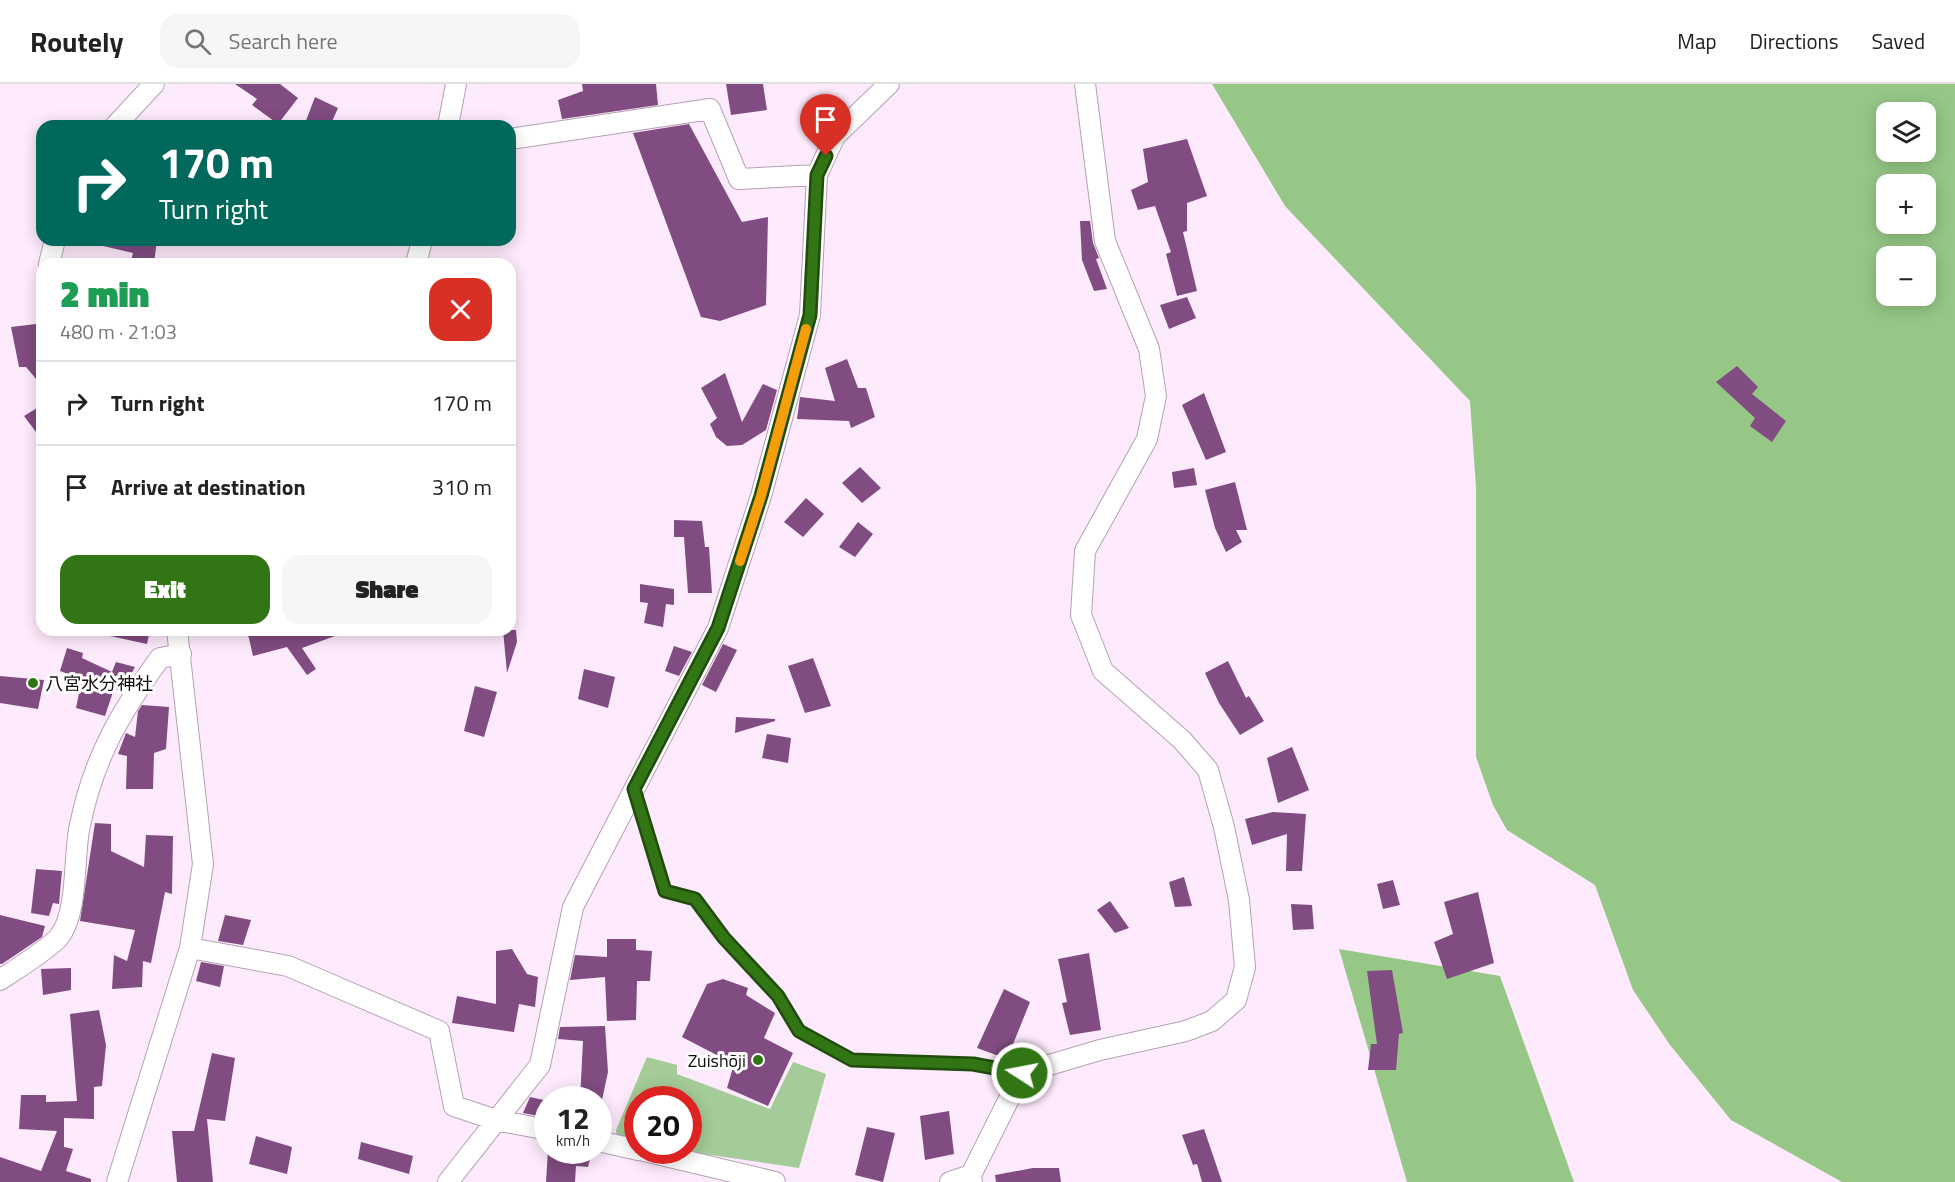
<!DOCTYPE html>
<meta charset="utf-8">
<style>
body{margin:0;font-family:"Titillium Web","Noto Sans JP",sans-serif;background:#f6f6f6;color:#222;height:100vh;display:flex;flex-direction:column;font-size:22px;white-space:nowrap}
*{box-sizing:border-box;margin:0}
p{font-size:20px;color:#767676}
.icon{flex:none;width:33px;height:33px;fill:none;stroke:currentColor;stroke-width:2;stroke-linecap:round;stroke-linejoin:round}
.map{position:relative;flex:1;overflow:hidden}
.drawer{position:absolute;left:36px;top:174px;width:480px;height:378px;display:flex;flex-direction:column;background:#fff;border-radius:18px;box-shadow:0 3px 15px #0003}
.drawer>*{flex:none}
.hud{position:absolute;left:36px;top:36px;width:480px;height:126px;border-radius:18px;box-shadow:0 3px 15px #0003;background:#00695c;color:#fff;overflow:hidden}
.tools{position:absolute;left:1876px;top:18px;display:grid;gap:12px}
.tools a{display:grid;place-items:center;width:60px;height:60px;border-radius:12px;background:#fff;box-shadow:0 3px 15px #0003;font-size:30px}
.speed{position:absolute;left:534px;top:1002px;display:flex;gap:12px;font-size:30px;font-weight:700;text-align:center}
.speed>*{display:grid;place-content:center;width:78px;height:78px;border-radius:50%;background:#fff;box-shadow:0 3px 15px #0003;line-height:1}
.speed small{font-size:15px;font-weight:400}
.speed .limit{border:9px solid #d22;background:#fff;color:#111}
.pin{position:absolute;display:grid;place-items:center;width:51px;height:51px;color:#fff;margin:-62px -26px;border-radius:50% 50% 50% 0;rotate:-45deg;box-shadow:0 0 6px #0007}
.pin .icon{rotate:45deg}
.me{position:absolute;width:66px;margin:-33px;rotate:281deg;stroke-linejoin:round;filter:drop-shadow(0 0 4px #0008)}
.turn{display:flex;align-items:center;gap:21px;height:126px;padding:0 24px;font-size:27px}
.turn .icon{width:78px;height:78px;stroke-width:2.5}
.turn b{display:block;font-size:42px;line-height:51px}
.round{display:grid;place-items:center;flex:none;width:63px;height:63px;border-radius:18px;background:#f6f6f6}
.headline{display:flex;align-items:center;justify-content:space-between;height:102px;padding:0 24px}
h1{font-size:36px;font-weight:800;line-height:45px;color:#1e9e55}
.cta{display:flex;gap:12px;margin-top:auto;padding:12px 24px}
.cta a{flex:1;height:69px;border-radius:18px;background:#327514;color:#fff;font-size:24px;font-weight:800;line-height:69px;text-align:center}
.cta a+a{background:#f6f6f6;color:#222}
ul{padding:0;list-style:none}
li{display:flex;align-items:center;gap:18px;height:84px;padding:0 24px;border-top:2px solid #e0e0e0}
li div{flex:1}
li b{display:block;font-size:22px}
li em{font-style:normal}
header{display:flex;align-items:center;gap:36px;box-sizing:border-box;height:84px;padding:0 30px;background:#fff;border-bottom:2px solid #e0e0e0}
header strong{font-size:28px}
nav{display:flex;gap:33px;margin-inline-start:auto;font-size:21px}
.search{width:420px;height:54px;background:#f6f6f6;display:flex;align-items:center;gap:15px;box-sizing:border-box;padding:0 21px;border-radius:18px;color:#767676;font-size:22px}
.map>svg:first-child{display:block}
.green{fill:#a4cb98}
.forest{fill:#96c787;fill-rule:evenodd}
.building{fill:#814c81}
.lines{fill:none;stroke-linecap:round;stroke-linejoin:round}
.lane-casing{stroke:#b4a2b3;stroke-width:12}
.street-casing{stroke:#b4a2b3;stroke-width:22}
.lane{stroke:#fff;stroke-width:9}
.street{stroke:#fff;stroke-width:20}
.route-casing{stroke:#204c0d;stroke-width:15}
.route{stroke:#327514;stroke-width:10}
.slow{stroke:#f59e0b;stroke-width:10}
.poi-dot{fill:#327514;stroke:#fefefe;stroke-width:2}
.labels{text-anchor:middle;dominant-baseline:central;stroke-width:6;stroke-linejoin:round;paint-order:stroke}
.poi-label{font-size:18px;fill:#120c12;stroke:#fefefe;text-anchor:start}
</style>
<header>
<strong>Routely</strong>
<div class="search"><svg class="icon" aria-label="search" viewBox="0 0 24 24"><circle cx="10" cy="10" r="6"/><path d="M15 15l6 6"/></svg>Search here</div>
<nav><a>Map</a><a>Directions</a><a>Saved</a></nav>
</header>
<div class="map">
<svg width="1955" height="1098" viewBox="0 0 1955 1098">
<rect width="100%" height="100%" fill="#fdeafc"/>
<path class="green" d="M647,973l30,8v9l93,35 23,-47 33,12 -27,94 -116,-17 5,-1v-50h-50l-1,43 -20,-3 -1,-10z"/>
<path class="forest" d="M1212,0h743v1098h-113l-111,-62 -61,-75 -37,-55 -38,-105 -88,-55 -14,-25 -17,-48v-270l-6,-86 -185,-195zM1887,28h39v40h-39zM1887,100h39v40h-39zM1887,172h39v40h-39z
M1339,865l161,27 74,206h-167z"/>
<path class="building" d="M235,0h45l18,14 -20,26 -26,-19 5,-6z
M582,0h74l2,21 -96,14 -4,-19 25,-9z
M726,0h37l4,26 -36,5z
M315,13l23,11 -8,18h-26z
M689,40l53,98 26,-5 -2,88 -46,16 -19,-4 -68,-184z
M1187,55l20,57 -20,7v28l-4,1 14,59 -20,5 -11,-42 5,-2 -16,-46 -17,4 -7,-20 17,-8 -5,-33z
M1080,137h10l3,22 6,15 -3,1 11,30 -13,2 -12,-31z
M99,156h58l-3,24h-24l3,-11 -34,-8z
M1187,213l9,21 -27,11 -9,-24z
M36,240l2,30h4v32l-16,-19h-7l-8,-40z
M847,275l11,29h8l9,29 -24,11 -2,-7 -52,-2 3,-22 35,4 -10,-33z
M1737,282l21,21 -6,7 34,27 -14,21 -22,-16 5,-8 -39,-36z
M725,289l17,49 21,-38 14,6 -11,40 -24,15 -15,1 -11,-9 -6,-13 7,-6 -16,-30z
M1204,309l22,59 -20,8 -24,-55z
M42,321v35l-18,-24z
M860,383l21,21 -19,15 -20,-20z
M1194,384l3,17 -23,3 -2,-16z
M1235,398l12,48h-11l6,12 -16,10 -11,-24 -10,-38z
M806,414l18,16 -21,23 -19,-15z
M674,436l28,1 3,26h4l3,46h-24l-4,-56h-10z
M858,438l15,12 -18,23 -16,-10z
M640,500l34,5v16l-8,-1 -3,23 -19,-4 4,-20 -8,-1z
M110,546h40l-3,14 -37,-8z
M259,546h87v2l-44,16 14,21 -9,6 -20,-28 -34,9 -5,-22z
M503,546h13l1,12 -10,31z
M723,560l14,6 -21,42 -14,-7z
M674,562l18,6 -13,24 -14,-5z
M67,564l16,5 -1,5 30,14 4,-10 19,5 -13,24 -8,-2 -9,27 -29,-8 6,-29 -22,-8z
M813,574l18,48 -26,7 -17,-47z
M1228,577l18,37 3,-2 15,25 -24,14 -21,-32 -14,-30z
M584,585l31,8 -7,31 -30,-9z
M0,592l44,4 -6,29 -38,-6z
M475,602l22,6 -13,45 -20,-6z
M142,621l27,2 -3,42 -12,4 -1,36h-27l1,-33 -9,-2 8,-21 9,4 3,-26z
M736,633l39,2v2l-40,12z
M767,650l24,4 -3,25 -26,-5z
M1292,663l17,43 -31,13 -11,-45z
M1273,728l33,2 -4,57h-16l1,-37 -35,11 -7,-26z
M95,739l16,1v27l33,16 2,-32 27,1 -1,58 -7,-2 -14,71 -8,-2 -1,26 -30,2 2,-34 13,6 8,-31 -55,-9z
M36,785l26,2 -3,33 -6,-1 -4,13 -18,-3z
M1184,793l8,29 -17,1 -6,-25z
M1393,796l7,25 -17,4 -6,-25z
M1478,808l16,71 -47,16 -13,-37 19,-8 -9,-32z
M1110,817l19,27 -14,5 -18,-23z
M1291,820l21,1 2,24 -21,1z
M0,831l45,11 -3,11 -40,27h-2z
M225,831l26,5 -8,25 -25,-4z
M607,855h29v11l16,1 -2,30h-13l-1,39 -29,1 -2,-44 -35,3 5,-25 32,2z
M512,865l15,25 11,3 -3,30 -16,-3 -5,28 -62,-9 5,-27 39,8v-53z
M1089,869l12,77 -31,5 -8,-32 5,-1 -9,-43z
M201,878l23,4 -4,21 -24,-6z
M71,884v22l-28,5 -2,-26z
M1392,886l11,63 -4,1 -3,36h-28l3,-26h6l-10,-73z
M723,895l25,9 -2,7 29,18 -11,25 29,15 -25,53 -41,-18 7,-24 -52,-27 25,-53z
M1004,905l26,13 -23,57 -30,-11z
M99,926l7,35 -4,41 -8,1v32l-30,-1v29l9,2 -7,22 25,8v3h-91v-25l41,14 16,-40 -38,-2 2,-34h25v7l31,-1 -7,-87z
M605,942l3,46 -6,28h-22l3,-59 -25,-2 2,-12z
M212,969l23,5 -10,63 -18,-2 6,63h-36l-5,-51h22z
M530,1013l18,4 -4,16 -21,-4z
M949,1027l5,43 -29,6 -5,-44z
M867,1043l28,6 -12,49 -28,-7z
M1204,1045l18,53h-20l-5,-18 -4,1 -11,-30z
M256,1052l36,11 -5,27 -38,-10z
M361,1058l52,14 -4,18 -51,-15z
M548,1066h43l1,1 -4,16 -12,-1 -1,16h-29z
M1033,1084h26l2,14h-65l-1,-7z"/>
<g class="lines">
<defs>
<path id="lane" d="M635,707l30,99 30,9 29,39 54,58 21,35 54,29 120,4 49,9"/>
<path id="street" d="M115,42l39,-42
M448,42l8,-42
M510,55l200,-30 29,70 78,-4
M49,180l6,-24
M416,180l6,-24
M190,864l98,18 151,65 15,75 42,14 52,10
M0,896c15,-10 49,-31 59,-43 20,-25 14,-83 21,-112 14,-68 40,-112 80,-167l21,-4
M598,1057l40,9
M640,1066l135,32
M117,1098l73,-234 13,-84 -26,-234
M448,1098l92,-117 33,-158 145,-279 43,-132 49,-181 7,-140 18,-39 54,-52
M950,1098l21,-7
M972,1098l-1,-7 51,-102 78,-23 86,-19 26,-10 24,-21 9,-33 -6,-67 -15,-73 -16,-57 -26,-30 -79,-69 -22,-56 4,-64 62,-112 9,-43 -7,-47 -44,-108 -20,-157"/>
</defs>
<use href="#lane" class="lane-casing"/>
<use href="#street" class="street-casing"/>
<use href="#lane" class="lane"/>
<use href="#street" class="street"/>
</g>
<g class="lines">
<defs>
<path id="route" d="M826,72l-9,19 -7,140 -49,181 -43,132 -84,161 31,102 30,8 29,39 54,58 21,35 53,29 121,4 49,9"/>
</defs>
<use href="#route" class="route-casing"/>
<use href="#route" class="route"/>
<path class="slow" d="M740,477l21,-65 45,-167"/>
</g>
<g class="poi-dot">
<circle cx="33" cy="599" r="6"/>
<circle cx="758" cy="976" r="6"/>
</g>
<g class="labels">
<g class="poi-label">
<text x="45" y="599">八宮水分神社</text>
<text x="746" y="976" text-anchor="end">Zuishōji</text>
</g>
</g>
</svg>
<div class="tools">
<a><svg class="icon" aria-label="layers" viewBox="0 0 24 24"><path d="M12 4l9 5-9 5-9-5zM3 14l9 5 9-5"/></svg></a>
<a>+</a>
<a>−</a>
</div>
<div class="speed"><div>12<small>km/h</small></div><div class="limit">20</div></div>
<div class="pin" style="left:826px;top:72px;background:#d93025"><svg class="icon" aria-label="arrive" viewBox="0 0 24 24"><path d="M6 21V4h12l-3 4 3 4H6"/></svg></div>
<svg class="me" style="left:1022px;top:989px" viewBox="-20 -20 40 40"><circle r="17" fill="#327514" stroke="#fff" stroke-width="3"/><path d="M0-11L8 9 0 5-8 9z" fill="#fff"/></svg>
<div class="hud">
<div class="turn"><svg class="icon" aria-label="right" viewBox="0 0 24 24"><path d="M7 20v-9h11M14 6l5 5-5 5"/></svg><div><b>170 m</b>Turn right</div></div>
</div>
<section class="drawer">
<div class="headline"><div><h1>2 min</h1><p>480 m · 21:03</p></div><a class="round" style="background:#d93025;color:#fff"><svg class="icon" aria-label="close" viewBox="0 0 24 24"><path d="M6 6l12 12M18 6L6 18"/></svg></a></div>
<ul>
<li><svg class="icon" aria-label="right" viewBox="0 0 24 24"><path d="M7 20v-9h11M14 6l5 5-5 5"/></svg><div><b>Turn right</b></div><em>170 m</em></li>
<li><svg class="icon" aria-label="arrive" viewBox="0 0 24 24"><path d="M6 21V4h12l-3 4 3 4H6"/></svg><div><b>Arrive at destination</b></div><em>310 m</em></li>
</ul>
<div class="cta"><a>Exit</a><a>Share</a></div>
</section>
</div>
